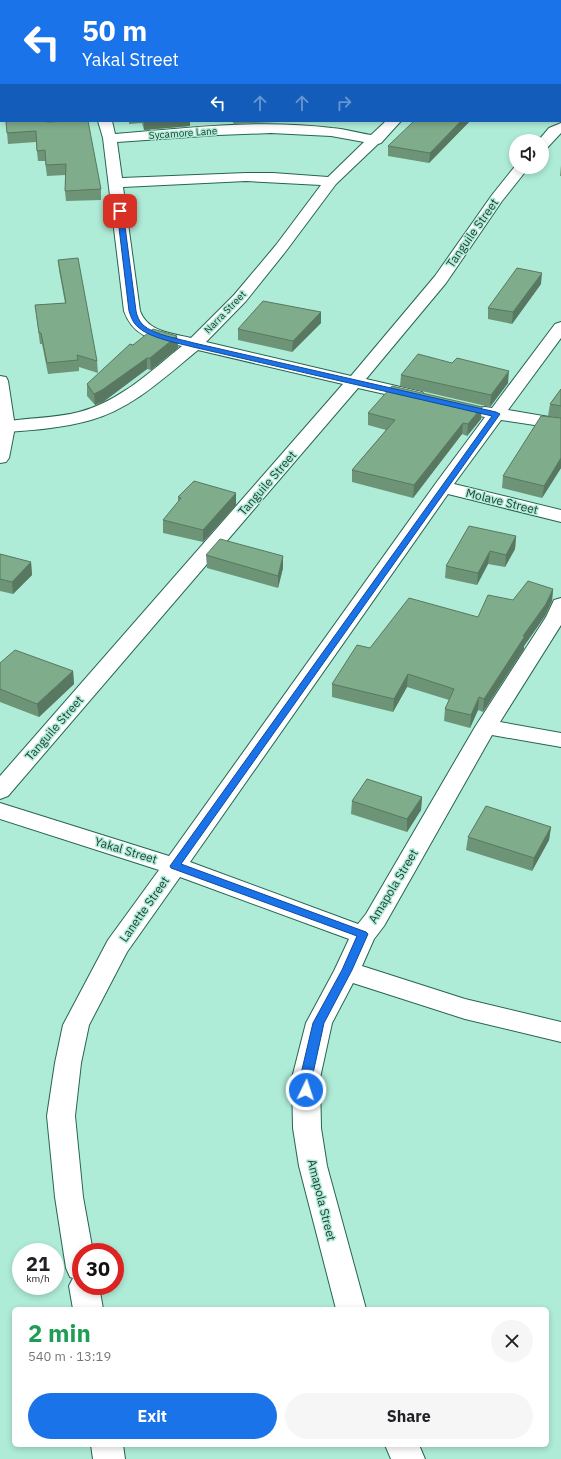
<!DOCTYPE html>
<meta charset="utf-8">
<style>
body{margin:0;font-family:"IBM Plex Sans",sans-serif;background:#f6f6f6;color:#202124;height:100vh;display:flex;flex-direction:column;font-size:15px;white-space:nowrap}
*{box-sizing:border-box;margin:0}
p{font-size:13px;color:#757577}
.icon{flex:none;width:22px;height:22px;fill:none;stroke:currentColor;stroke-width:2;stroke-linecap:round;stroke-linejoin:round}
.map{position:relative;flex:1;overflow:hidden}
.sheet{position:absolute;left:12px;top:1307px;width:537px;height:140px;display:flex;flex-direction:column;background:#fff;border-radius:6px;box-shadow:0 2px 6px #0003}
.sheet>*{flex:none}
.hud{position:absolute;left:0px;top:0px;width:561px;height:122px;box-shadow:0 2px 6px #0003;background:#1a73e8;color:#fff;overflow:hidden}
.tools{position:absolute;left:509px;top:134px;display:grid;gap:8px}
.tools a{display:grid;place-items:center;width:40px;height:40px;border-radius:50%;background:#fff;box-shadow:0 2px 6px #0003;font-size:20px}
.speed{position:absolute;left:12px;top:1243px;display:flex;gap:8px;font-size:20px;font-weight:700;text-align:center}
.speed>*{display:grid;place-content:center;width:52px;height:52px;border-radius:50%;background:#fff;box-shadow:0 2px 6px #0003;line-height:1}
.speed small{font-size:10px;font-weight:400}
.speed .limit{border:6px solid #d22;background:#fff;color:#111}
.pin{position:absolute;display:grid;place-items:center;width:34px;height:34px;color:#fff;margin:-17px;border-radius:8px;box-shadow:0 2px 6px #0006}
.me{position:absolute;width:44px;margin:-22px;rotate:4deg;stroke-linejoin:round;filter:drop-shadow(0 0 3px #0008)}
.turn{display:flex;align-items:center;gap:14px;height:84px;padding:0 16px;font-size:18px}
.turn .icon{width:52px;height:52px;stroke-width:2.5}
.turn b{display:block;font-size:28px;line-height:34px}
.lanes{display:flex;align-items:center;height:38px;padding:0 16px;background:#0003;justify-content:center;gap:20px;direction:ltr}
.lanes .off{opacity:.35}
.round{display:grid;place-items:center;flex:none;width:42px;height:42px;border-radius:21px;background:#f6f6f6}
.summary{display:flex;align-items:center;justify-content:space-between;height:68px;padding:0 16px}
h1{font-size:24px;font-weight:800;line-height:30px;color:#1e9e55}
.button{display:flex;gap:8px;margin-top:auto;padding:8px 16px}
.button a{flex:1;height:46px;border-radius:24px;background:#1a73e8;color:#fff;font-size:16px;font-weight:800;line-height:46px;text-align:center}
.button a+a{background:#f6f6f6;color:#202124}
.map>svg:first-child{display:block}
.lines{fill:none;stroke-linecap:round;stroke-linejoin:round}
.street-casing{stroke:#276453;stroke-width:2}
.secondary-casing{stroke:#276453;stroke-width:2}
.street{fill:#fff;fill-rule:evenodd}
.secondary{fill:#fff;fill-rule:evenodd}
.wall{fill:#6d9477}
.shaded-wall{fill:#597861}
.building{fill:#7fac8a;stroke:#597861}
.route{fill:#1a73e8;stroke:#114b97}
.labels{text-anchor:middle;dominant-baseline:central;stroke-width:3;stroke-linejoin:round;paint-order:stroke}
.far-street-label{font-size:10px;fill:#1f3931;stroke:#aeecd7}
.street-label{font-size:12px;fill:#1f3931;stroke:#aeecd7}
</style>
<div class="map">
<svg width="561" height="1459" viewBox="0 0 561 1459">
<rect width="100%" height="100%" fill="#aeecd7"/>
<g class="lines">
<defs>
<path id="street" d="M0,96h1v8h-1z
M98,121h14l3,13c72,-6 146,-15 217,-6 14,1 26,5 39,7l15,-14h15l-20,22 -3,1 -42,40 -50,67 -40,50 -40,41 145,34 84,-100 57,-81 24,-30v2h13l-27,34 -56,82 -80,96 56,13 3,4 -3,4 -6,1 -58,-13 -350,408 -8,3v-23l343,-392 -145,-34c-33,27 -65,58 -107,70 -28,8 -57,10 -85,12l-6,-1v-8c26,-6 53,-4 79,-11 40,-10 72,-41 103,-66 -26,-6 -48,-7 -58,-35l-21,-173zM271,133l60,3 33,6 -36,35 -55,-4h-27l-124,5 -5,-36 101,-7zM246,181l75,4 -45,60 -42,50 -43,43c-20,-5 -43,-6 -51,-27l-17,-124z
M561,123v10l-14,15 -5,1v-8h-4l11,-13z
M561,322v16l-53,72 53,9v10l-60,-9 -47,64 107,26v12l-113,-28 -258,368 168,62 8,-10 109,-187 71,-110 8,-17 7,-2v27l-61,97 61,11v14l-69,-12 -108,191 -10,13 -12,27 103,33 96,23v20l-96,-23 -112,-36 -21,40 -12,55 1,50 6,38 39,143h-30l-37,-143 -6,-38 -1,-50 14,-55 28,-52 15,-32 -169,-62 -53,75 -38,73 -8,38 -6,53 8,81 10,55h-12v34h18l4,23h-30l-4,-23 4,-8 -3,-1 -4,-9 -11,-71 -8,-81 8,-53 8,-38 45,-85 51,-70 -159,-51v-16l169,53 267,-373 49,-66 -6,-1 -3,-4 3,-4 6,-1 7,1 63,-84z
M91,1445h32l2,14h-32z
M385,1445h34l6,14h-34z"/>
<path id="secondary" d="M0,376l6,1 2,4 7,46 -6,31 -3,4 -6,1z"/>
</defs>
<use href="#street" class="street-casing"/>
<use href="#secondary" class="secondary-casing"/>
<use href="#street" class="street"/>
<use href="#secondary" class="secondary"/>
</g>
<path class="wall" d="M0,0l1,1v74h-1z
M6,121l41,1 54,67v11l-35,1 -1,-10v-16l-18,1 -2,-15h-7l-2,-19 -28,2z
M129,121h61v5l-46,4 -2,-7 -13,1z
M232,121h46v1l-44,2z
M470,121l-41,42 -41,-7v-10z
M561,165v11h-1z
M58,260l39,101 1,12 -19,-6v4l-31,3 -6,-30h-2l-5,-39 30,-2 -6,-33z
M541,284l-29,40 -24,-5v-11z
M321,312v11l-29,29 -54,-12v-11z
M177,336l1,12 -27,22 -4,-1 -44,33 -8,3 -8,-9v-12l46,-39z
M401,375l107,8 -18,24 -90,-21z
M561,389v29l-13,-2 2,-12z
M368,413l113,6 -14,17 -5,-2 -49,64 -61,-16v-12l34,-40 -18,-5z
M561,418v50l-19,30 -40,-10 1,-12z
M178,497l58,8 -33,37 -40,-9v-13l15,-18z
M516,536l-1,13 -10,18 -17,-3 -11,21 -32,-7 1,-12z
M0,554l31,8 1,13 -19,19 -13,-3z
M206,555l77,1v12l-5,20 -71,-20z
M553,589l-1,12 -7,15 -21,30v3l-41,63 -5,-2 -8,18 -26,-7 1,-12 4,-9 -42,-13 -14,25 -61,-15v-13l38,-36 108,-31 35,-17z
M0,663l73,8 1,13 -35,33 -39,-15z
M422,797l-1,13 -14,22 -56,-18 1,-13z
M551,827l-2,13 -17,31 -66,-21 2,-13z"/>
<path class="shaded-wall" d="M560,51h1v9h-1z
M560,77h1v9l-1,1z
M144,121h46v5l-46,4z
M461,121h9l-41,42 1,-10z
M542,273l-1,11 -29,40 1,-12z
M321,312v11l-29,29 1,-11z
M177,336l1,12 -27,22 -1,-12z
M147,358v11l-44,33 -8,3 -1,-11z
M509,371l-1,12 -18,24 1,-12z
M482,407l-1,12 -14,17 1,-12z
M463,423l-1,11 -49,64 1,-13z
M561,458v10l-19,30 2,-12z
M236,493v12l-33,37v-12z
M516,536l-1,13 -10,18 1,-12z
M490,551l-2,13 -11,21 1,-12z
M283,556v12l-5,20v-12z
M31,562l1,13 -19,19 -1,-12z
M553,589l-1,12 -7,15 -21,30v3l-41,63 1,-13z
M73,671l1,13 -35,33 -2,-13z
M408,674l-1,13 -14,25 1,-13z
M479,697l-1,13 -8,18 1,-13z
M422,797l-1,13 -14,22v-13z
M551,827l-2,13 -17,31 2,-13z"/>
<path class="building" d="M0,0h70v1h-69v64h-1z
M102,0h64v1h-64z
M230,0h28v1h-28z
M560,38h1v13h-1z
M560,61l1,1v15h-1z
M6,121h41v1l22,-1h19l13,68 -36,2 1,-27 -20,1 -1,-15 -8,1 -1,-20 -29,2z
M414,121h47l-31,32 -42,-7z
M78,258l19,103 -20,-6 1,5 -31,3 -6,-30h-2l-4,-28 31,-2 -8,-43z
M517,268l25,5 -29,39 -25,-4z
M263,301l58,11 -28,29 -55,-12z
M153,329l24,7 -27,22h-3l-45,32 -8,4 -7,-10 43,-40 3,1z
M418,354l34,9 5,-5 52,13 -18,24 -90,-20z
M392,386l90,21 -14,17 -5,-1 -49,62 -62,-15 43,-50 -27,-7z
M561,389v17l-11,-2z
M541,416l20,2v40l-17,28 -41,-10z
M194,481l42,12 -33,37 -40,-10 18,-22 -3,-1z
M469,526l47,10 -10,19 -16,-4 -12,22 -32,-7z
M220,539l63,17 -5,20 -72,-21z
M0,554l31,8 -19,20 -12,-3z
M528,581l25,8 -7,15 -23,32h2l-41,63 -5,-2 -8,18 -26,-6 9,-20 -46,-15 -14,25 -62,-15 25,-39 13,3 39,-50 69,19 10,-22 25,5z
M15,650l58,21 -36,33 -37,-15v-26z
M367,779l55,18 -15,22 -55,-18z
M486,806l65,21 -17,31 -66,-21z"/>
<path class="route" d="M120,209l3,2 13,100c1,5 3,10 7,14 11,10 37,14 51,18l302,69 4,2 -319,450 185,68 2,2 -16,36 -28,53 -12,55v12l-2,4 -4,1 -4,-1 -1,-4 -1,-12 13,-55 29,-53 15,-34 -186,-68 -1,-2 322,-450 -299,-69c-15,-4 -44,-9 -55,-20 -5,-4 -7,-10 -9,-16l-12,-100z"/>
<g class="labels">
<g class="far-street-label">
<text transform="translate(183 133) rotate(-4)">Sycamore Lane</text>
<text transform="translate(225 312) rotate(-46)">Narra Street</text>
</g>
<g class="street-label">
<text transform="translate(472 233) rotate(-55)">Tanguile Street</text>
<text transform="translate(267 483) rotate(-49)">Tanguile Street</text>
<text transform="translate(502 501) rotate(14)">Molave Street</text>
<text transform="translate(54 728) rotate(-49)">Tanguile Street</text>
<text transform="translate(126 850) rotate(17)">Yakal Street</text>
<text transform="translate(393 886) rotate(-59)">Amapola Street</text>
<text transform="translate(144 909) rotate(-55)">Lanette Street</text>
<text transform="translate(322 1200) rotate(76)">Amapola Street</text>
</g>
</g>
</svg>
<div class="tools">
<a><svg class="icon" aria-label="sound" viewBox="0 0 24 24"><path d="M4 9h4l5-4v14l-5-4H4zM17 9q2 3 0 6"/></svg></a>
</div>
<div class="speed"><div>21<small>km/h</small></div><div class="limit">30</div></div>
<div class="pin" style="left:120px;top:211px;background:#d93025"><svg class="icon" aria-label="arrive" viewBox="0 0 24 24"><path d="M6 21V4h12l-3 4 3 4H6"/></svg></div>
<svg class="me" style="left:306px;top:1090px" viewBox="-20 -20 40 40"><circle r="17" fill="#1a73e8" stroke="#fff" stroke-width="3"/><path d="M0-11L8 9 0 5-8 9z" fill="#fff"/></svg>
<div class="hud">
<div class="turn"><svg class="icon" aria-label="left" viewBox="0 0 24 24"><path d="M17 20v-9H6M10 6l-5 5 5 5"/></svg><div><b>50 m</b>Yakal Street</div></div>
<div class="lanes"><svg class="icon" aria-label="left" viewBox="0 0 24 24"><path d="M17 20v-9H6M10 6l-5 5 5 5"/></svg><svg class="icon off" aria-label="ahead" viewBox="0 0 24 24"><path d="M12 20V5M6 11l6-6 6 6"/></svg><svg class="icon off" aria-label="ahead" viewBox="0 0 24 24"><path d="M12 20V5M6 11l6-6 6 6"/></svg><svg class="icon off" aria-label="right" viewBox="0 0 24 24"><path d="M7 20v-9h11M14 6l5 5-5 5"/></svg></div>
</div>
<section class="sheet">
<div class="summary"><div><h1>2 min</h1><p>540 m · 13:19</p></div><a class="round"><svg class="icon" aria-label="close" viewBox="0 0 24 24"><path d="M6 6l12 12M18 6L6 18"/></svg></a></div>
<div class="button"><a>Exit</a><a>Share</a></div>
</section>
</div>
